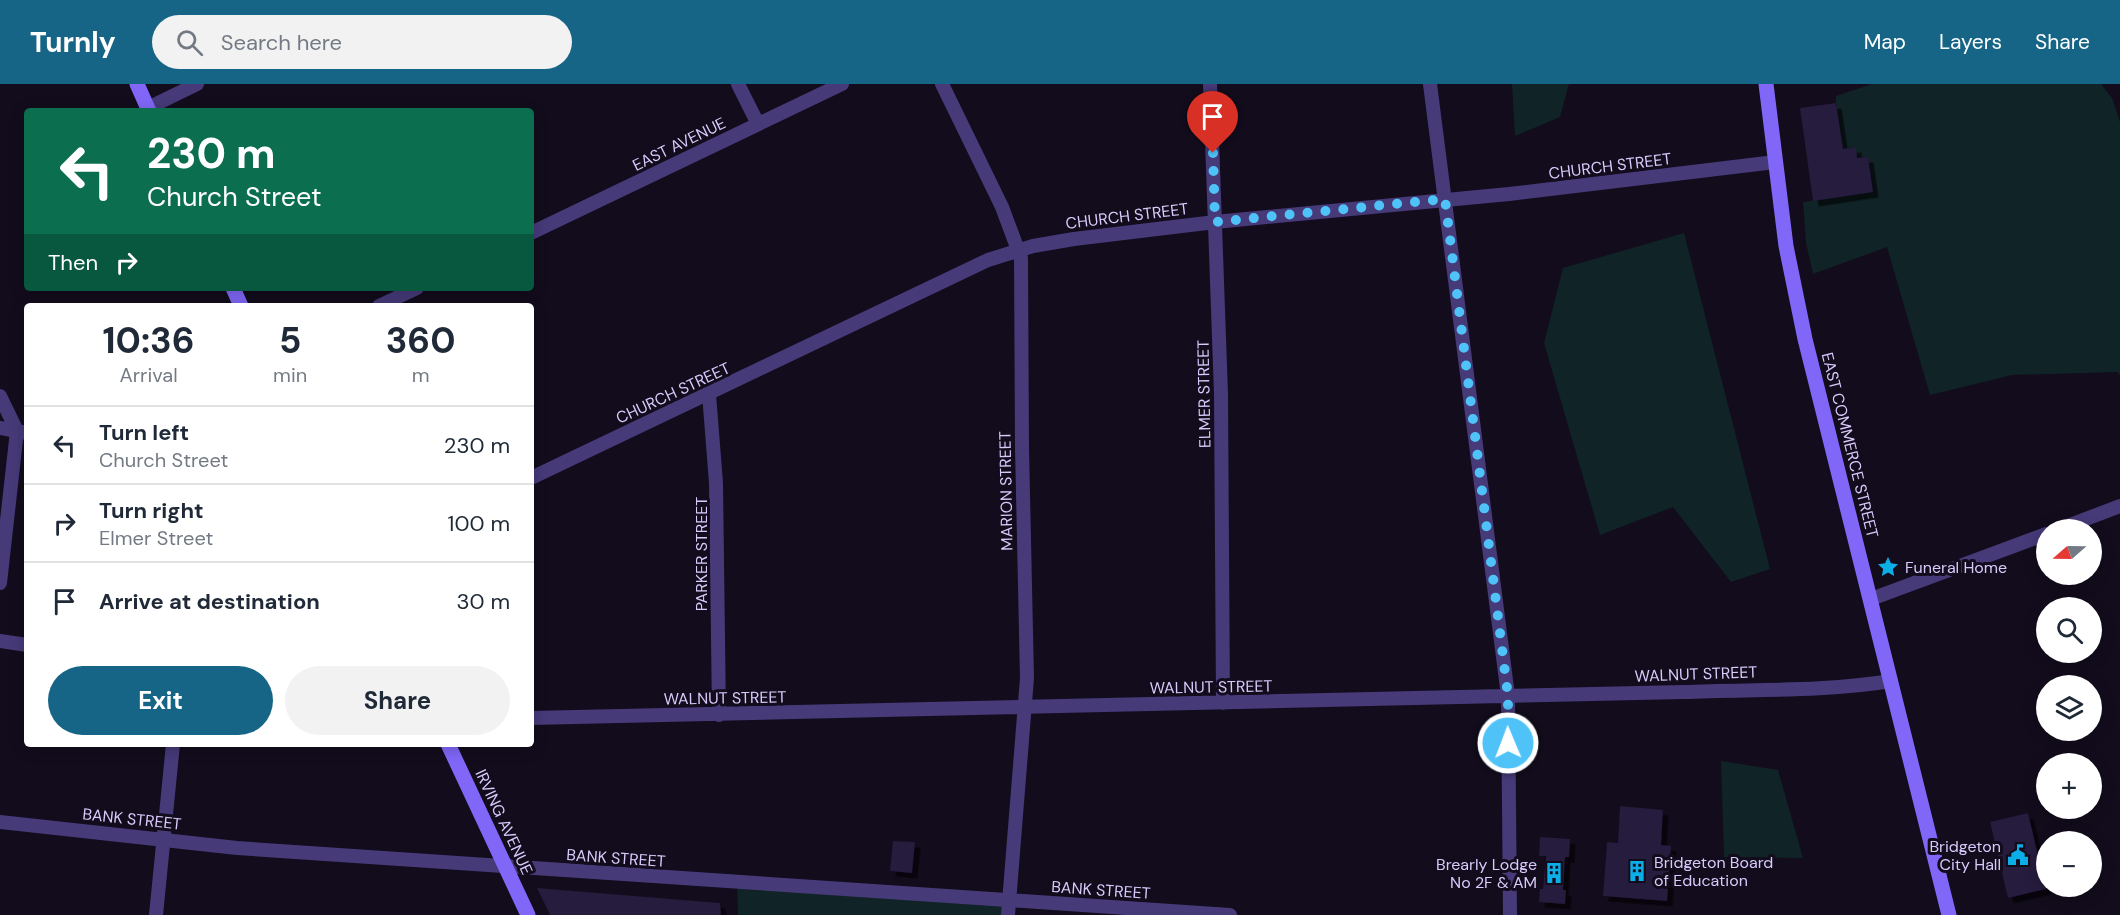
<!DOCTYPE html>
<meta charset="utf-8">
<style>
body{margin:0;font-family:"DM Sans",sans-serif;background:#f2f2f3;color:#1f2937;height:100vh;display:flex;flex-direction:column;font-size:22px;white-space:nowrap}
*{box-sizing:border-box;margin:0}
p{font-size:20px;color:#747a83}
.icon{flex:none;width:33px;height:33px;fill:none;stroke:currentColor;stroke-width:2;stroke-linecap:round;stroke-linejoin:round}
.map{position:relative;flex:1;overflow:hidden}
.sheet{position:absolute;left:24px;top:219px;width:510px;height:444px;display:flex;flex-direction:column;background:#fff;border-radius:6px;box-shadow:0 3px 15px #0003}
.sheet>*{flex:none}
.top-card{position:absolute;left:24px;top:24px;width:510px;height:183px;border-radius:6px;box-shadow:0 3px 15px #0003;background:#0b6e4f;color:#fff;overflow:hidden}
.needle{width:39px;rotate:250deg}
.tools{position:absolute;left:2036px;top:435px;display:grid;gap:12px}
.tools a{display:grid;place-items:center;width:66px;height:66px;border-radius:50%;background:#fff;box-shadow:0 3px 15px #0003;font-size:30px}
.pin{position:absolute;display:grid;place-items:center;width:51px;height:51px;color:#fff;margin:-62px -26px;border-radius:50% 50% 50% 0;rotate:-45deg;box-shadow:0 0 6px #0007}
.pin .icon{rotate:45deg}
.me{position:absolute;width:66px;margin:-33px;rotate:359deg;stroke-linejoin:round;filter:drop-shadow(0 0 4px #0008)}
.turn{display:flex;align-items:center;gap:21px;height:126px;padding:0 24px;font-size:27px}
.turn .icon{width:78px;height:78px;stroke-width:2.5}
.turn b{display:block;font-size:42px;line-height:51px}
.then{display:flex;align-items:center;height:57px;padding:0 24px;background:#0003;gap:12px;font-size:22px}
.eta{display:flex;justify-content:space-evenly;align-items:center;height:102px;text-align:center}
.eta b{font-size:36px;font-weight:700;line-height:42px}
.primary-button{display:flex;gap:12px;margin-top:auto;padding:12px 24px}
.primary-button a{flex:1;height:69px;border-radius:36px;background:#166586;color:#fff;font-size:24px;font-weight:700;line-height:69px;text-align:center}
.primary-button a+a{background:#f2f2f3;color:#1f2937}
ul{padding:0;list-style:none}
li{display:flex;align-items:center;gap:18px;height:78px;padding:0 24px;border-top:2px solid #e0e1e3}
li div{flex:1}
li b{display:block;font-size:22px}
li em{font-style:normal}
header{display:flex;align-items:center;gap:36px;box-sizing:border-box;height:84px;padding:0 30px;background:#166586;color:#fff}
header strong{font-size:28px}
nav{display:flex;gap:33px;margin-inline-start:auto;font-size:21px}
.search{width:420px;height:54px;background:#f2f2f3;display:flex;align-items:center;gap:15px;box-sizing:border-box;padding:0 21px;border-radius:33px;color:#747a83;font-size:22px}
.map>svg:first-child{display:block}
.green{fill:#102326}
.building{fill:#261a3c;filter:url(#shadow)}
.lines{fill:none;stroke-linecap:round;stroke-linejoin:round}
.street{stroke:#463a79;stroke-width:14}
.secondary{stroke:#8167f7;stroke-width:15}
.route{stroke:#4fc3f7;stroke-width:10;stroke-dasharray:0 18}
.labels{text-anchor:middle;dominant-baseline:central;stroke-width:6;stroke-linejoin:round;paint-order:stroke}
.street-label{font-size:16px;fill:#d8cbfc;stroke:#120c1c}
.poi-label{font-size:16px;fill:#d8cbfc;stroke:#120c1c;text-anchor:start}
</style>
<header>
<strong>Turnly</strong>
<div class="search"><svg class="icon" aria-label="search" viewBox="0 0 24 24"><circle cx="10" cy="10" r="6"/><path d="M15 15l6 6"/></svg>Search here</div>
<nav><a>Map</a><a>Layers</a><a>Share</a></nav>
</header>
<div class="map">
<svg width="2120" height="831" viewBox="0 0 2120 831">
<defs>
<filter id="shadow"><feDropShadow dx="5.5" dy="5.5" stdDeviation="0" flood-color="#0009"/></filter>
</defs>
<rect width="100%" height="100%" fill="#120c1c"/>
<path class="green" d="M1512,0h57l-9,33 -45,19z
M1872,0h229l11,14 8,24v253l-3,-3 -105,3 -82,20 -43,-148 -74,27 -7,-31 -3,-41 70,-10 -5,-35 -11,1 -2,-11 -12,2 -7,-46v-7z
M1684,149l86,336 -39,13 -58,-75 -73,28 -56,-192 19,-75z
M1721,677l57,9 25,88 -79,-1z
M737,798l272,19 -1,14h-270z"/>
<path class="building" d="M1836,19l7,46 13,-2 1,11 11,-1 5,35 -60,9 -13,-93z
M1620,722l43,4 -2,35 10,1 -4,55 -64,-5 4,-54 11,1z
M2028,729l18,76 -38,9 -18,-76z
M1540,753l30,2 -1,18h-4l-2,33h3l-1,14 -26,-2 1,-13h3l3,-33h-7z
M893,757l22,1 -3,31 -22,-2z
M537,804l183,15 1,12h-171z"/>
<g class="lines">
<path class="street" d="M738,0l20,40
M942,0l60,123 19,51 1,189 5,231 -19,237
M1210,0l11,310 2,309
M1430,0l78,612 2,219
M148,24l49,-24
M531,149l311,-149
M379,222l38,-18
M709,310l7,89 3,232
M0,312l17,35 -17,152
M0,344l27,5
M531,394l457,-218 45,-14 41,-7 141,-17 294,-28 266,-32
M2057,446l63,-24
M1871,515l175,-65
M0,557l27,4
M531,634l1153,-26c69,-3 139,0 207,-11
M0,738l237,26 993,67
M156,831l17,-171"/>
<path class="secondary" d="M137,0l12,27
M1766,0l20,162 19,93 144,576
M233,204l8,18
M448,660l80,171"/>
</g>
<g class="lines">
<path class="route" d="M1213,69l2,69 230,-23 63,497v47"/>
</g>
<defs>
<symbol id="sight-bare" viewBox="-9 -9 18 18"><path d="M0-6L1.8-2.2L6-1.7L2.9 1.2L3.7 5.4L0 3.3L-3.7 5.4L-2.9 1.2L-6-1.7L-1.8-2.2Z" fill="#0caee7" stroke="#120c1c" stroke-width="2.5" paint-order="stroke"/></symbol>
<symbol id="civic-bare" viewBox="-9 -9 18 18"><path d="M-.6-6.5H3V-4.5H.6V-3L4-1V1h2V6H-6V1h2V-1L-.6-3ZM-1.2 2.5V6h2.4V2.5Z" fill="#0caee7" stroke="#120c1c" stroke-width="2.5" paint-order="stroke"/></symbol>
<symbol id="building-bare" viewBox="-9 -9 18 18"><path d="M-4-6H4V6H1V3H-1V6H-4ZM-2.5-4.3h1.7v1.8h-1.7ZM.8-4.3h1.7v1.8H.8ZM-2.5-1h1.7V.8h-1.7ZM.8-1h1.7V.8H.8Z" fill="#0caee7" stroke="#120c1c" stroke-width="2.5" paint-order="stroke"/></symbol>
</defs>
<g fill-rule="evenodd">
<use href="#sight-bare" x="1873" y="468" width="30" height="30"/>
<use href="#civic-bare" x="2003" y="756" width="30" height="30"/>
<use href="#building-bare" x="1622" y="772" width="30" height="30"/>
<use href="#building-bare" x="1539" y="774" width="30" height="30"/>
</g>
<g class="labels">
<g class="street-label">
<text transform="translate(679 60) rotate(-26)">EAST AVENUE</text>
<text transform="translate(1610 82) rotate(-7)">CHURCH STREET</text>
<text transform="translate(1127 132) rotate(-7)">CHURCH STREET</text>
<text transform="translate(673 309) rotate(-25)">CHURCH STREET</text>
<text transform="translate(1204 310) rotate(-91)">ELMER STREET</text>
<text transform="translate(1850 361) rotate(76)">EAST COMMERCE STREET</text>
<text transform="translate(1006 407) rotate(-91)">MARION STREET</text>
<text transform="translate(701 470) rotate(-90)">PARKER STREET</text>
<text transform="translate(1696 590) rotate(-2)">WALNUT STREET</text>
<text transform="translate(1211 603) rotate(-1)">WALNUT STREET</text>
<text transform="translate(725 614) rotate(-1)">WALNUT STREET</text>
<text transform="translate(132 735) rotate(6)">BANK STREET</text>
<text transform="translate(504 738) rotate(65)">IRVING AVENUE</text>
<text transform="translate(616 774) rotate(4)">BANK STREET</text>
<text transform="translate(1101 806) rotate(4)">BANK STREET</text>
</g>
<g class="poi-label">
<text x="1905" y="483">Funeral Home</text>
<text x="2001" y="762" text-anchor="end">Bridgeton<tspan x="2001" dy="18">City Hall</tspan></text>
<text x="1654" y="778">Bridgeton Board<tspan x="1654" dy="18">of Education</tspan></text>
<text x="1537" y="780" text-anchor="end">Brearly Lodge<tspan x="1537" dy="18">No 2F &amp; AM</tspan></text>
</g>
</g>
</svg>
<div class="tools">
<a><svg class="needle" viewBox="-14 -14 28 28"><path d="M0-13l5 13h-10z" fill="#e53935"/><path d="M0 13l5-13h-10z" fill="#747a83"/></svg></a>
<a><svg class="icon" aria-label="search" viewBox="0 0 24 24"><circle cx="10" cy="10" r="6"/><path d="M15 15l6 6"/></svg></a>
<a><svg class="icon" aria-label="layers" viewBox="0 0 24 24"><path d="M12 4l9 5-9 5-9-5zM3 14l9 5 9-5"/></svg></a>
<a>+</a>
<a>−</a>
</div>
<div class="pin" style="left:1213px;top:69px;background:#d93025"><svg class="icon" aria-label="arrive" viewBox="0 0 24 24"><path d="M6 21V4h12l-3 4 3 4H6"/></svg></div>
<svg class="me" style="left:1508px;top:659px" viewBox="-20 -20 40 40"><circle r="17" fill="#4fc3f7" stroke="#fff" stroke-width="3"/><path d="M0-11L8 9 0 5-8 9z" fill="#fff"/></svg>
<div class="top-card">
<div class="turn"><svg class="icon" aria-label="left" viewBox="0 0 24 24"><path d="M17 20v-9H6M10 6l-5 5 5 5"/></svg><div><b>230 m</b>Church Street</div></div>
<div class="then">Then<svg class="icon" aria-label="right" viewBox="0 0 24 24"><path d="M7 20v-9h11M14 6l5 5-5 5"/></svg></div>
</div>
<section class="sheet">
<div class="eta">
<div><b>10:36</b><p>Arrival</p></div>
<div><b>5</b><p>min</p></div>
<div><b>360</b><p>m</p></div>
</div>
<ul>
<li><svg class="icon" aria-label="left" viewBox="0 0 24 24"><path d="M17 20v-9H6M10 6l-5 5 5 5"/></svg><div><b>Turn left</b><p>Church Street</p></div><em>230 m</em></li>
<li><svg class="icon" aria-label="right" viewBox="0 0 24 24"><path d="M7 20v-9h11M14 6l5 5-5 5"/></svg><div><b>Turn right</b><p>Elmer Street</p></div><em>100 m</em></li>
<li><svg class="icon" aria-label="arrive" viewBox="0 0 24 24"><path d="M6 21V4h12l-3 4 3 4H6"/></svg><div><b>Arrive at destination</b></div><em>30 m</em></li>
</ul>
<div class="primary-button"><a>Exit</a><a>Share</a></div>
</section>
</div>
